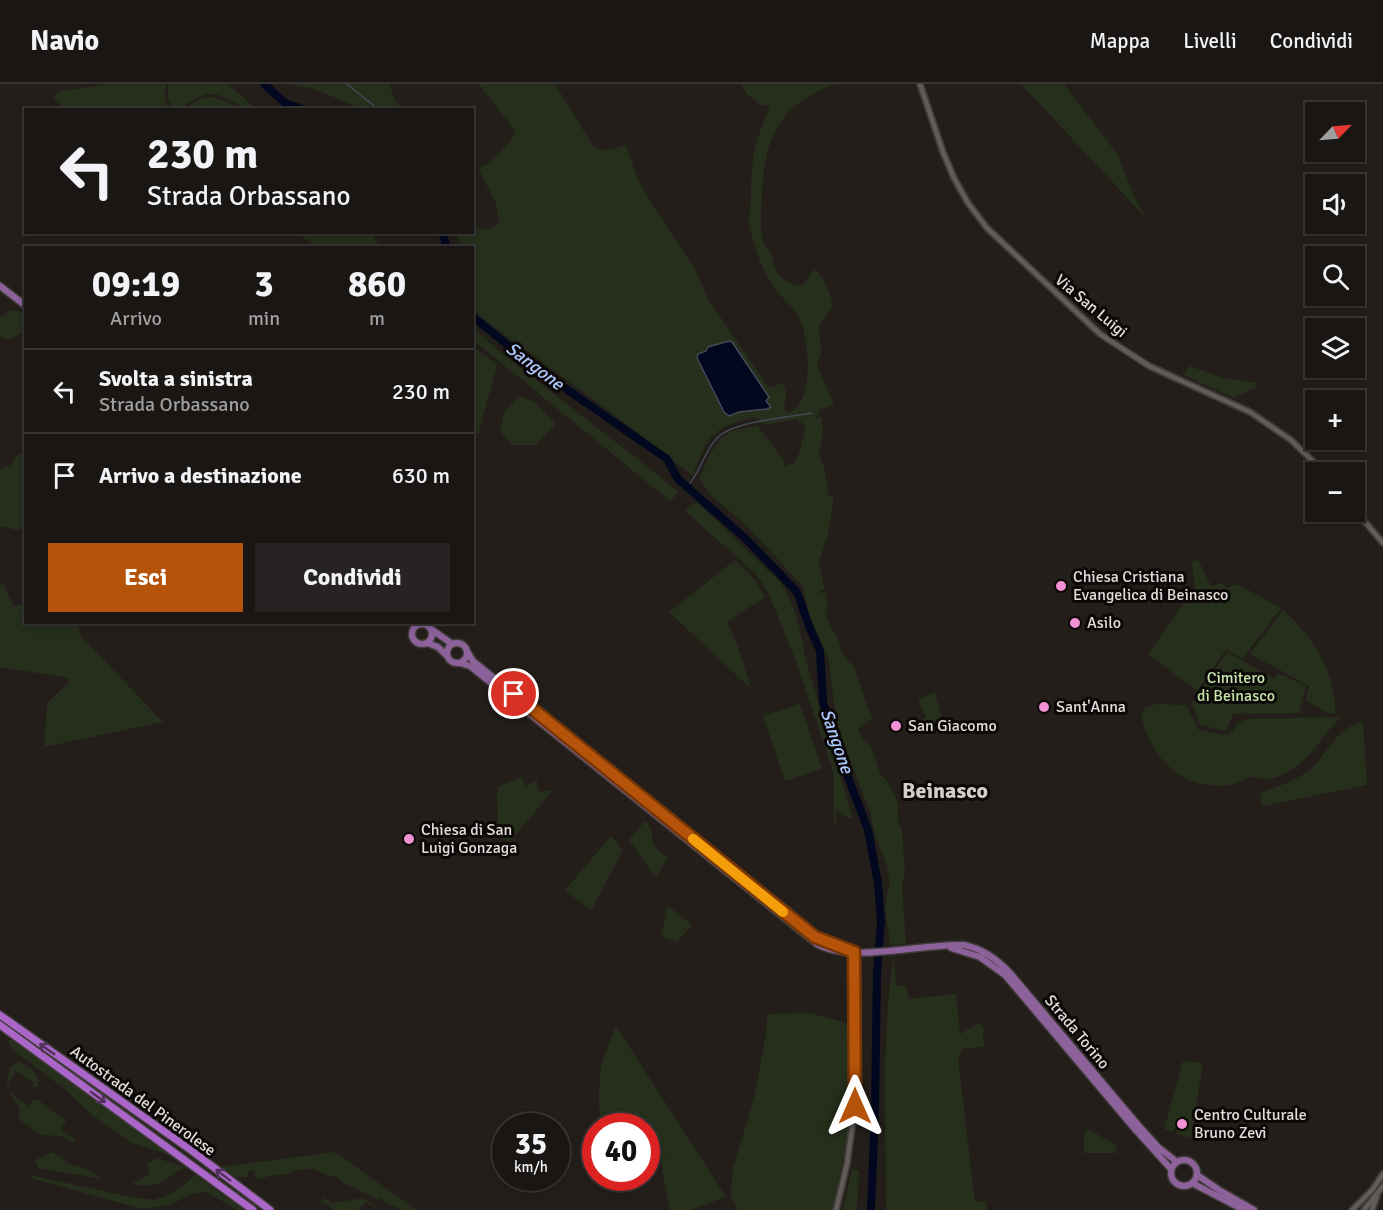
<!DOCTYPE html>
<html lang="it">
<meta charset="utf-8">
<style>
body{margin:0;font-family:Signika,sans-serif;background:#272322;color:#f1f3f6;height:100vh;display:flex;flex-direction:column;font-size:22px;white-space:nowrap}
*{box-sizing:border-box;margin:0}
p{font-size:20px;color:#9f9fa0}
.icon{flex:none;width:33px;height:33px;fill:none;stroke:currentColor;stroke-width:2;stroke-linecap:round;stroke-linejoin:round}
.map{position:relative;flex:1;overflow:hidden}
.sheet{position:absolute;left:24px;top:162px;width:450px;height:378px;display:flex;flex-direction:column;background:#1a1614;border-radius:0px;box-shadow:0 3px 9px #0003,0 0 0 2px #383534}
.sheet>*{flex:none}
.guide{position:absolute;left:24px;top:24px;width:450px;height:126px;border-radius:0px;box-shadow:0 3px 9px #0003,0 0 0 2px #383534;background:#1a1614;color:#f1f3f6;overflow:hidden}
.needle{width:39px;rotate:65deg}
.tools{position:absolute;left:1305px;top:18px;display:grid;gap:12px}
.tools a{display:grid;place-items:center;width:60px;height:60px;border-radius:0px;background:#1a1614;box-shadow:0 3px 9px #0003,0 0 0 2px #383534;font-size:30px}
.speed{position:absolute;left:492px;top:1029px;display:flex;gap:12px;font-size:30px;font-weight:700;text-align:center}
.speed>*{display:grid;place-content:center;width:78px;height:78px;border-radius:50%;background:#1a1614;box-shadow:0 3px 9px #0003,0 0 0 2px #383534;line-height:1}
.speed small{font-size:15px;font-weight:400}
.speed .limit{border:9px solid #d22;background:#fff;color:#111}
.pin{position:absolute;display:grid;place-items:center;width:51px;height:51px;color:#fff;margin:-26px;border:3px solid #fff;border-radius:50%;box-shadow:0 2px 6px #0007}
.me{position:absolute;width:66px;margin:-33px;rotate:0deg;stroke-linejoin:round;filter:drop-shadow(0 0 4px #0008)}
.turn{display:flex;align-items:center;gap:21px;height:126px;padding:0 24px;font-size:27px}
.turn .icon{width:78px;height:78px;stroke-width:2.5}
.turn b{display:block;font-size:42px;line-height:51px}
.eta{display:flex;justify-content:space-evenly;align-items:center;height:102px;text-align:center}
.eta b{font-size:36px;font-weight:700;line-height:42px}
.action{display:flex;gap:12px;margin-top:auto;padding:12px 24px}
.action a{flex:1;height:69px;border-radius:0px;background:#b45309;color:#fff;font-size:24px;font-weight:700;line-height:69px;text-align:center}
.action a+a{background:#272322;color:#f1f3f6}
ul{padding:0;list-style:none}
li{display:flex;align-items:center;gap:18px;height:84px;padding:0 24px;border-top:2px solid #383534}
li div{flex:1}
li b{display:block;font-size:22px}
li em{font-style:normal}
header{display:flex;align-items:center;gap:36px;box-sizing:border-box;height:84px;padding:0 30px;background:#1a1614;border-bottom:2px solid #383534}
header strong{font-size:28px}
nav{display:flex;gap:33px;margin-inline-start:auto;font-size:21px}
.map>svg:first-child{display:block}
.green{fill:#262f1b;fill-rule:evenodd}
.water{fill:#02081f;stroke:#454857;stroke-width:1.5}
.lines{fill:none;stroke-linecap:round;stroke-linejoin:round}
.stream{stroke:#454857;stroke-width:1.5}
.river{stroke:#02081f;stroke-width:8}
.minor-casing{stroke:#3f3b38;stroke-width:8}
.major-casing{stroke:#3f3b38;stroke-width:9}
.highway-casing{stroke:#3f3b38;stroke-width:10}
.minor{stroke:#625b57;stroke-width:4.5}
.major{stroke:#8d629b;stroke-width:6}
.highway{stroke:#aa66c8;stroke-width:7}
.oneway{stroke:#53325e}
.route-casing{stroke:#753606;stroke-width:15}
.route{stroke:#b45309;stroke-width:10}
.slow{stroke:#f59e0b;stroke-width:10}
.poi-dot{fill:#f391d5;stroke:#0b0807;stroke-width:2}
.labels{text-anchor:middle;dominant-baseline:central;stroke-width:6;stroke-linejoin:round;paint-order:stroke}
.street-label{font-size:16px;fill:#e1dddb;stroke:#0b0807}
.poi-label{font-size:16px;fill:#e1dddb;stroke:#0b0807;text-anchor:start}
.park-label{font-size:16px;fill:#c7e4aa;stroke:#0b0807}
.water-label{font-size:18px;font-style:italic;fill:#adc9ff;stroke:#0b0807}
.district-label{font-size:22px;font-weight:bold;fill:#d6ceca;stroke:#0b0807}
</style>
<header>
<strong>Navio</strong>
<nav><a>Mappa</a><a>Livelli</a><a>Condividi</a></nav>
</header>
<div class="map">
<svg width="1383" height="1126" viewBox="0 0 1383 1126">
<rect width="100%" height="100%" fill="#231e1a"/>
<path class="green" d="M109,0h57l-1,15 4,10h-107l-8,-11 2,-5 5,-2z
M168,0h60l25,22 29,3c-10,1 -22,2 -32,0 -14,-2 -24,-15 -39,-15 -15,0 -25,16 -39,15l-4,-9z
M286,0h103l6,16 8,9h-44l-10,-6 -35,-14z
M479,0h76l38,62c11,8 21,2 33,-1l11,33 10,18 48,73 13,30 60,88 3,1 10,-5 3,2c5,9 -1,16 1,25l4,3c26,-10 20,-73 11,-94 -6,-13 -18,-20 -26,-32 -12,-16 -19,-39 -24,-59 -2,-9 0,-19 1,-28 0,-18 0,-37 5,-55 3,-13 9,-26 14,-39l-11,-2 -12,-10 -6,-10h94c-71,26 -73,74 -74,142 1,6 1,13 4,19 2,4 4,5 6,9 5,18 7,25 26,32l6,-2 12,-15 8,9 9,22 -1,9 -11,15 -1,12 3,12 -5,18 17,38 -15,6 -4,9 6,-3 2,15 -4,22 6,18 3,24 6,2 -6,38 -9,26 5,28 -5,2 1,2h6l2,16 -3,1 5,16 7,10 5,18 12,13 18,52 -14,10 4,10 9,7 10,30 5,3 12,23v18l4,11 3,39 -3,16 4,58 -16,1 -5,-40 5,-23 -4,-20 -10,-24 -5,-23 -35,-93 -7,-62 -20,-46 -6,-27 -54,-59 -37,-32 -13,-17 11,-25 11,-16 11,-7 25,-6 28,37 -2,5 11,-4 5,-9 7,-28 -10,-7 -29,5 -8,-1 -4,-6c-42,10 -48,19 -62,59l-81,-63 -133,-97 -6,-9 -1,-59 -9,-1 -8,-14 17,-1 1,-8c10,7 17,8 26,-2l-3,-19 -18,-35c9,-1 36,-27 37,-37zM732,258l36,55c-9,13 -25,13 -39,19l-31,-62z
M1021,0h43l54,71 15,39 13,24z
M210,13l13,3 19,9h-59l19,-11z
M298,149h20l5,4 11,-4h36l11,14h-60l-15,-7z
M11,226l9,1 5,3v17c-9,4 -15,12 -25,5v-19z
M472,242c7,6 13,13 20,19 62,50 125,97 187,147l-9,9 -197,-161z
M472,261l25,20 -19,70 -5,-4z
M1189,282l35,12 35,5 -3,2 1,2 -24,11 -49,-23z
M519,312l15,6 22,22 -20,21h-24l-12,-14 4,-19z
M23,369l3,1 -1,75 -8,1 -17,-4v-57l11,-4 5,-9z
M697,418l84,81c20,31 19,58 29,92 13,47 29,94 42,142l-2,2 -14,-10v14l-2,1v-47l-2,-9 -36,-107 -28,-69 -12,-18 -71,-63z
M735,476l18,18 12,19 -38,25 10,22 13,40 -2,2 -79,-74z
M1198,476l13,26 11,-3 4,5 11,-4 44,24 -38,50 -17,-8 -29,41 -49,-37 47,-67 -3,-25z
M4,500l9,23 12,-4 1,19 52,1 2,12 83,87 -119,25 3,-44 22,-21v-4l-69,-11v-82z
M1283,526c29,25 54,64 52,103l-6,1 -23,-14 3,-14 -59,-32z
M1227,568l47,27 4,-6 28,13 -7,27 -66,1 -7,17 -26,-6 -8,-21z
M935,608l9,35 -10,5 -5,-9 -8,4 -2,-6 7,-4 -8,-17z
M800,620l22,65 -37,12 -22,-65z
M1156,620l30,1 13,25 25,5 7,-2 7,-10 9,-4 95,-2c-18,14 -26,35 -44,48 -9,7 -21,14 -33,14 -5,0 -9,-3 -13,-2 -8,1 -14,7 -22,8 -47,6 -78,-25 -89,-69l3,-8z
M1363,638l4,63 -105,21 -1,-13c17,-7 32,-11 47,-22 20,-16 28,-45 55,-49z
M521,693l5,9 11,-6v7l3,5 14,-3 -45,54 -11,-9 -1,-47z
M645,737l5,5 4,20 14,12 -9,14 -1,5 -5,-3 -24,-34z
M611,752l12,14 -31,59 -6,-2 -21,-17z
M668,822l24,19 -15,17 -16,-6z
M894,869l2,33h10l3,13 47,-5 4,40 20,-12 5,10 -3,1 3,13 -22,3 -5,11 17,142 11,-1 1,9h-101c0,-86 -5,-173 8,-257z
M810,929l33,9 8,5c0,31 2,62 -1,92 -4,31 -11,61 -18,91h-94l-8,-14 3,-27 21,-71 12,-63 1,-21z
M616,942l110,171 -36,13h-20l-14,-72 -9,-1 -1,-11h-46l-1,-31 2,-30z
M9,956h4l157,114 -1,1 -37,-12 -40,-28 -26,-25 -53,-40 -5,-8z
M1183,977l20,2 -12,75 -15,-4 3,-5h4l6,-9 -6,-5 -9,13v4l-10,-3z
M18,978c11,3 22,11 20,24l-2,1 -4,-1 2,-3 -18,-12 -7,11 -1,9 20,15 5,-6h5l28,21 -5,8 15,11 -2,3 -12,-7 -22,-1 -21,-16 1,-10 -13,-20 2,-21z
M1087,1044l30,18 -1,7h-32v-16z
M52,1068l20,13 10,2 21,12 -65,-11 -3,-8z
M335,1068l81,58h-14l-20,-9 1,-3 -3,-1 -1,3 -37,-18 -6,-6c-9,2 -14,-4 -21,-7l-21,1 -3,4 -18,1 -13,4 -5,-2 -1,-7 -6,1 -1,6h-11l-17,-10z
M157,1074l30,10c-12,2 -12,6 -22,12 -11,7 -21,6 -34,4l18,-9 -1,-12z
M852,1085l7,1 -2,40h-14z
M30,1091l101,22 23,3 15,-5 15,-10 11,-10 49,35h-7l-30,-18 -15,2 -22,11 -28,4 -108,-30z
M324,1114l9,5 31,-5 12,9v1l-10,-6 -8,8h-24l-13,-9z"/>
<path class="water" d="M729,257l3,1 37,55 -3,4 5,6 -4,2 -28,3 -10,4 -5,-4 -27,-54 1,-4 8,-3 2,-4z"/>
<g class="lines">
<path class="stream" d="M347,0l32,26
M687,403c13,-14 17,-35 30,-49 15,-16 71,-21 95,-25"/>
<path class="river" d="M264,0l21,19 20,7
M442,148l5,16
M472,232l64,52 131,91 11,20 68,60 51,53 12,34 11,25 3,51 15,48 30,80 10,53 3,38 -4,51 -2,136 -4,102"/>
<defs>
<path id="minor" d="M920,0l23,68 11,26 14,25 19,25 113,106 49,32 101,46 41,28 33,32
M1354,425l29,34
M836,1126l11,-46 8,-58 -1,-154
M1352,1126l21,-21 10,-15
M1364,1126l19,-24
M1372,1126l5,-14"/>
<path id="major" d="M0,202l26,20
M412 550a10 10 0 1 1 20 0a10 10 0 1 1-20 0Z
M431,545l21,15
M447 569a10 10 0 1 1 20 0a10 10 0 1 1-20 0Z
M427,559l11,4 9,9
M467,567l6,10 333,269 15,11 24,9
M460,579l10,3 347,278c37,20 105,-1 147,1 19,4 33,14 46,28l128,152 20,22 19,15
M951,864l29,9 25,18 129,153 37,41
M1171 1089a13 13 0 1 1 26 0a13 13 0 1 1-26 0Z
M1197,1091l22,15 35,20
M1192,1099l52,27"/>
<path id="highway" d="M0,931l192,136 78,59
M0,941l253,185"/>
</defs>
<use href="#minor" class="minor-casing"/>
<use href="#major" class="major-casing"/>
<use href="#highway" class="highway-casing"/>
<use href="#minor" class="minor"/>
<use href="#major" class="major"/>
<use href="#highway" class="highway"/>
</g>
<defs><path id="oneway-shaft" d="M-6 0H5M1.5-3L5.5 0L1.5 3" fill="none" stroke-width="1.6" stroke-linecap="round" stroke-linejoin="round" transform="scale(1.5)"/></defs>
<g class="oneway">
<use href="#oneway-shaft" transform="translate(47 965) rotate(-145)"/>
<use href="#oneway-shaft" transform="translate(98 1013) rotate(36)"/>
<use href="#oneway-shaft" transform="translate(223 1091) rotate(-143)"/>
</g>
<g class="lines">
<defs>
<path id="route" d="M514,610l301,243 39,15 1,154"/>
</defs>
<use href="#route" class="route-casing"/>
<use href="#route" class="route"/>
<path class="slow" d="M693,755l90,73"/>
</g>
<g class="poi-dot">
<circle cx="1061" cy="502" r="6"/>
<circle cx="1075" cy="539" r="6"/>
<circle cx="1044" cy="623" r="6"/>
<circle cx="896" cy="642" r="6"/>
<circle cx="409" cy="755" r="6"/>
<circle cx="1182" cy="1040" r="6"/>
</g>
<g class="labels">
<g class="street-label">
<text transform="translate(1091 222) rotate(40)">Via San Luigi</text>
<text transform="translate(1077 948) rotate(50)">Strada Torino</text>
<text transform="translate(143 1017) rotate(36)">Autostrada del Pinerolese</text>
</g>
<g class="poi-label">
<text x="1073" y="493">Chiesa Cristiana<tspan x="1073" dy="18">Evangelica di Beinasco</tspan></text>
<text x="1087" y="539">Asilo</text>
<text x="1056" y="623">Sant'Anna</text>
<text x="908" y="642">San Giacomo</text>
<text x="421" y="746">Chiesa di San<tspan x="421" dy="18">Luigi Gonzaga</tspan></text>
<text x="1194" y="1031">Centro Culturale<tspan x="1194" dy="18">Bruno Zevi</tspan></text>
</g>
<g class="park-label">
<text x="1236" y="594">Cimitero<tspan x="1236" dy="18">di Beinasco</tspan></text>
</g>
<g class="water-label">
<text transform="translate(535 282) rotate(37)">Sangone</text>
<text transform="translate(837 657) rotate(71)">Sangone</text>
</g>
<g class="district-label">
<text x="945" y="706">Beinasco</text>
</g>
</g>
</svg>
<div class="tools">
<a><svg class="needle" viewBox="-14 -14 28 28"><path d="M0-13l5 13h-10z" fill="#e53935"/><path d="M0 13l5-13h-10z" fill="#9f9fa0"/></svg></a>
<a><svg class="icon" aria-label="sound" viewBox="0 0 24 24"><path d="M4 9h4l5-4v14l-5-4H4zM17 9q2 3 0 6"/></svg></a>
<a><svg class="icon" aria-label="search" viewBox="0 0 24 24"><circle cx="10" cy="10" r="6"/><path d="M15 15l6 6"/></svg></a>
<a><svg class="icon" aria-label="layers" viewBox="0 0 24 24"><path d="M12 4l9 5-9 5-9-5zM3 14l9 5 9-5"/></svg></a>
<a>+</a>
<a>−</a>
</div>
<div class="speed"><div>35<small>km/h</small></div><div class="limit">40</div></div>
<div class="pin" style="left:514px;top:610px;background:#d93025"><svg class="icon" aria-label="arrive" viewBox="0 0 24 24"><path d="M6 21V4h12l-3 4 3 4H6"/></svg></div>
<svg class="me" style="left:855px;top:1022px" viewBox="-20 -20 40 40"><path d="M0-17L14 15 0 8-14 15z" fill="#b45309" stroke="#fff" stroke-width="4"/></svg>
<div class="guide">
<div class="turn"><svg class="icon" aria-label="left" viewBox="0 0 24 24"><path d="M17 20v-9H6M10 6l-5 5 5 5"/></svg><div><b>230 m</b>Strada Orbassano</div></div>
</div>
<section class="sheet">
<div class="eta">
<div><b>09:19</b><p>Arrivo</p></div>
<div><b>3</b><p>min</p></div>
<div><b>860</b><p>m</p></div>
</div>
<ul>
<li><svg class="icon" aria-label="left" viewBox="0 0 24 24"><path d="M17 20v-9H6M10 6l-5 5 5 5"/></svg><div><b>Svolta a sinistra</b><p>Strada Orbassano</p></div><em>230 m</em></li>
<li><svg class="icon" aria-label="arrive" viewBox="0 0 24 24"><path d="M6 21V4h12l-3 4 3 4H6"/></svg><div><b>Arrivo a destinazione</b></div><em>630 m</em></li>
</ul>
<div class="action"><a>Esci</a><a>Condividi</a></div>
</section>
</div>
